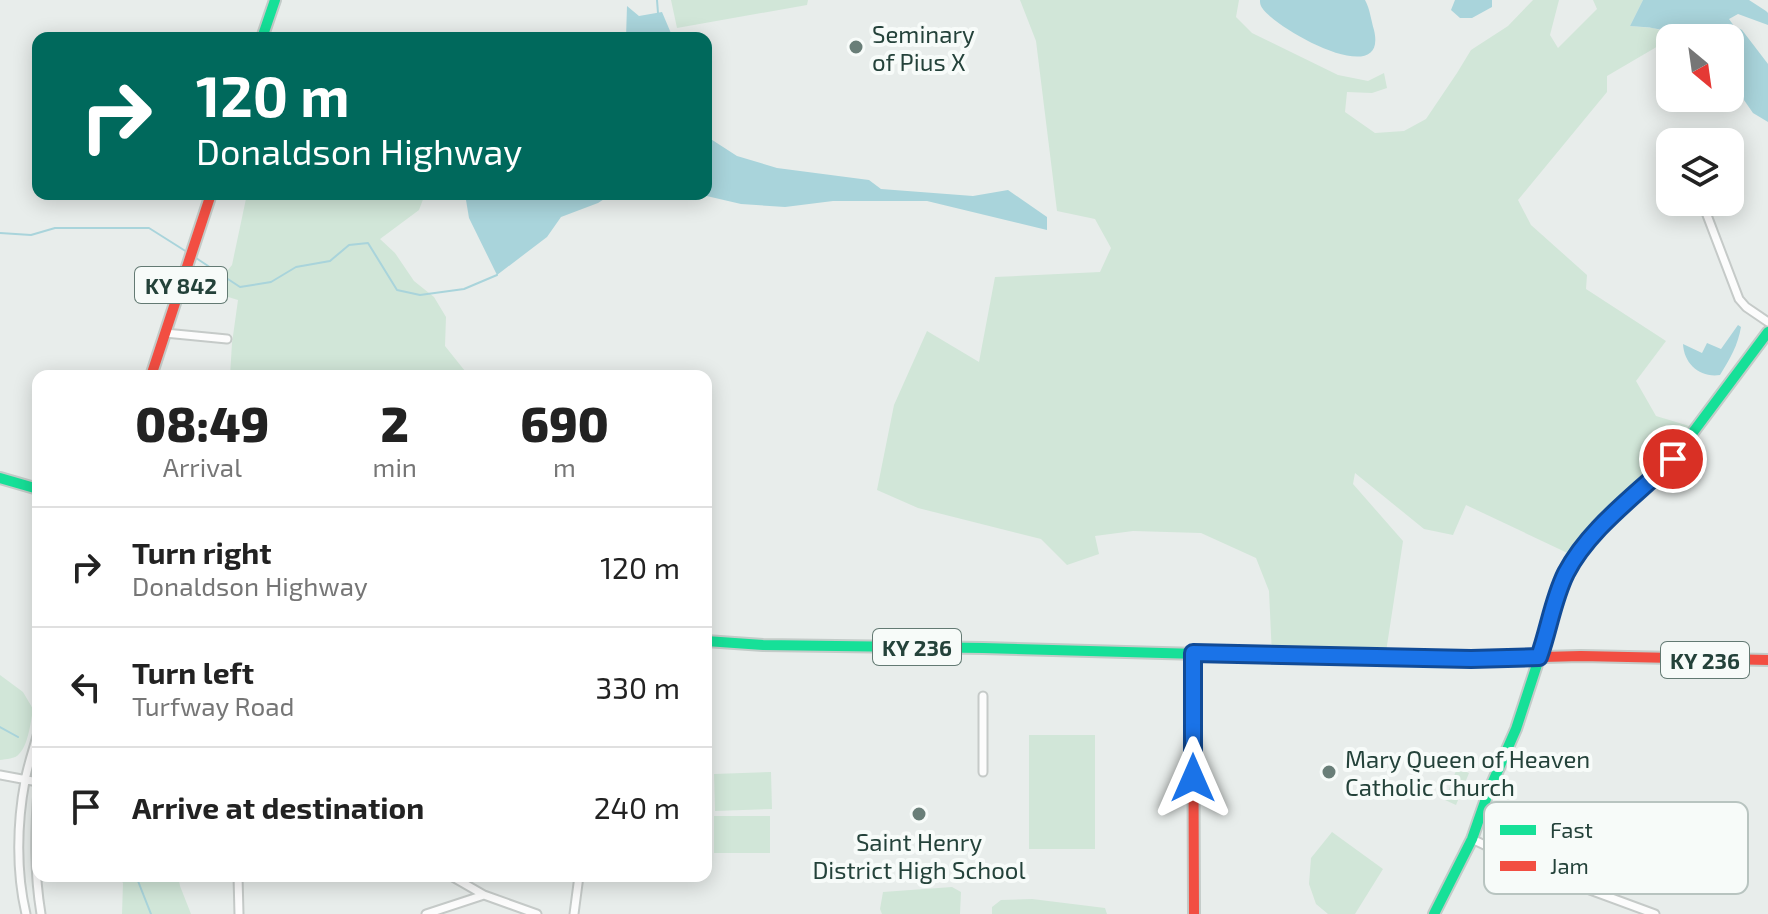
<!DOCTYPE html>
<style>
body{margin:0;font-family:"Exo 2",sans-serif;background:#f2f2f2;color:#222;height:100vh;display:flex;flex-direction:column;font-size:30px;white-space:nowrap}
*{box-sizing:border-box;margin:0}
p{font-size:26px;color:#767676}
.icon{flex:none;width:44px;height:44px;fill:none;stroke:currentColor;stroke-width:2;stroke-linecap:round;stroke-linejoin:round}
.map{position:relative;flex:1;overflow:hidden}
.drawer{position:absolute;left:32px;top:370px;width:680px;height:512px;display:flex;flex-direction:column;background:#fff;border-radius:16px;box-shadow:0 4px 20px #0003}
.drawer>*{flex:none}
.top-card{position:absolute;left:32px;top:32px;width:680px;height:168px;border-radius:16px;box-shadow:0 4px 20px #0003;background:#00695c;color:#fff;overflow:hidden}
.needle{width:52px;rotate:151deg}
.fabs{position:absolute;left:1656px;top:24px;display:grid;gap:16px}
.fabs a{display:grid;place-items:center;width:88px;height:88px;border-radius:16px;background:#fff;box-shadow:0 4px 20px #0003;font-size:40px}
.pin{position:absolute;display:grid;place-items:center;width:68px;height:68px;color:#fff;margin:-34px;border:4px solid #fff;border-radius:50%;box-shadow:0 2px 8px #0007}
.me{position:absolute;width:88px;margin:-44px;rotate:0deg;stroke-linejoin:round;filter:drop-shadow(0 0 6px #0008)}
.turn{display:flex;align-items:center;gap:28px;height:168px;padding:0 32px;font-size:36px}
.turn .icon{width:104px;height:104px;stroke-width:2.5}
.turn b{display:block;font-size:56px;line-height:68px}
.eta{display:flex;justify-content:space-evenly;align-items:center;height:136px;text-align:center}
.eta b{font-size:48px;font-weight:800;line-height:56px}
ul{padding:0;list-style:none}
li{display:flex;align-items:center;gap:24px;height:120px;padding:0 32px;border-top:2px solid #e0e0e0}
li div{flex:1}
li b{display:block;font-size:30px}
li em{font-style:normal}
.map>svg:first-child{display:block}
.green{fill:#d1e6d8}
.water{fill:#a9d4db}
.lines{fill:none;stroke-linecap:round;stroke-linejoin:round}
.stream{stroke:#a9d4db;stroke-width:2}
.street-casing{stroke:#c5cac8;stroke-width:11}
.fast-casing{stroke:#c3cbc8;stroke-width:14}
.jam-casing{stroke:#c3cbc8;stroke-width:14}
.street{stroke:#fcfcfc;stroke-width:7}
.fast{stroke:#16e098;stroke-width:10}
.jam{stroke:#f24e42;stroke-width:10}
.route-casing{stroke:#114b97;stroke-width:20}
.route{stroke:#1a73e8;stroke-width:14}
.poi-dot{fill:#697e78;stroke:#f7fbf9;stroke-width:3}
.labels{text-anchor:middle;dominant-baseline:central;stroke-width:8;stroke-linejoin:round;paint-order:stroke}
.shield{fill:#f7fbf9;stroke:#637a73;stroke-width:2}
.shield-label{font-size:22px;font-weight:bold;fill:#24423a}
.poi-label{font-size:24px;fill:#24423a;stroke:#f7fbf9;text-anchor:start}
.key{fill:#f7fbf9;stroke:#b8c4c0;stroke-width:2}
.key-label{font-size:22px;fill:#24423a}
</style>
<div class="map">
<svg width="1768" height="914" viewBox="0 0 1768 914">
<rect width="100%" height="100%" fill="#e8edeb"/>
<path class="green" d="M671,0h137l-1,5 -130,23z
M1020,0h219l-3,17 16,16 86,42 30,6 16,-8 3,15 -15,5 -25,-1 -2,20 30,21 29,-2 22,-12 31,-46 14,-23 37,-24 25,-26h26l-9,35 8,13 39,-39 -4,-9h50l-13,26 23,2 24,7 -70,41v16l-89,108 13,25 56,50 -1,14 80,52 -30,40 20,35 40,12 -120,129 -110,-52 -13,30 -29,-6 -69,-56 -2,11 50,57 -19,124 -112,-9 -3,-65 -13,-33 -55,-25 -68,-2 -38,5 4,18 -32,11 -26,-26 -123,-31 -41,-18 17,-85 33,-74 52,31 16,-85 105,-5 11,-24 -16,-29 -38,-8 -21,-170z
M247,194h178l-6,16 -39,29 15,14 19,28 20,16 12,20 -1,29 24,30h-239l2,-33 6,-43 -13,-4 -11,-9 18,-22z
M0,675l23,17 10,17c-2,12 -5,37 -14,45 -4,5 -13,5 -19,6z
M1029,735h66v114h-66z
M1457,768l12,5 -13,32 -11,-5z
M771,772l1,37 -57,2 -1,-37z
M714,816h56v37h-56z
M1332,832l51,37 -28,45h-27l-12,-10 -7,-20 2,-26z
M118,876h60l2,10 11,28h-69l1,-31z
M952,887l9,5 -1,22h-78l-2,-5 3,-17z
M1032,899l73,9 2,6h-115v-7l9,-7z"/>
<path class="water" d="M1260,0h105c5,9 6,20 9,30 15,63 -103,-3 -113,-24 -1,-2 -1,-4 -1,-6z
M1455,0h37v7l-20,11h-12l-9,-8z
M1643,0h106l17,11 2,2v12l-30,-11 -9,5 5,7 8,4 26,34v58l-15,-9 -23,-33v-42h-50c-14,-10 -33,-11 -50,-12z
M627,6l12,10 23,-4 11,26h-47z
M706,136l31,20 40,12 92,12 12,9 92,7 35,-6 39,27v13l-120,-29h-94l-48,6 -44,-3 -43,-10h8z
M465,194h147l-14,9 -37,14 -14,20 -50,38 -28,-57z
M1738,325l3,2c-3,18 -11,32 -21,48 -20,3 -36,-11 -37,-31l19,9 5,-10 14,6z"/>
<g class="lines">
<path class="stream" d="M657,0l1,13
M0,233l31,2 24,-7h94l38,24
M196,258l44,29 31,-5 25,-15 34,-6 19,-16 19,-2 29,47 23,5 44,-6 33,-14
M0,727l18,10
M136,876l15,38"/>
<defs>
<path id="street" d="M1702,202l37,97 7,8 22,15
M165,333l62,6
M983,772v-76
M0,775l38,7
M38,789c-3,43 -4,83 3,125
M1472,839l69,33 114,42
M238,876l1,38
M451,876l33,19 53,19
M26,914c-10,-42 -9,-91 -1,-133 3,-17 9,-33 13,-49
M426,914l58,-19
M574,914l5,-38"/>
<path id="fast" d="M262,38l13,-38
M0,478l38,11
M706,641l57,4 220,3 289,8 232,2
M1434,914l38,-75 16,-46 28,-64 31,-95 8,-32 21,-45 16,-20 81,-78 95,-127"/>
<path id="jam" d="M151,376l60,-182
M1193,653l1,261
M1504,658l77,-2 187,4"/>
</defs>
<use href="#street" class="street-casing"/>
<use href="#fast" class="fast-casing"/>
<use href="#jam" class="jam-casing"/>
<use href="#street" class="street"/>
<use href="#fast" class="fast"/>
<use href="#jam" class="jam"/>
</g>
<g class="lines">
<defs>
<path id="route" d="M1193,778v-125l278,6 68,-2c10,-28 14,-58 27,-84 24,-46 71,-78 107,-114"/>
</defs>
<use href="#route" class="route-casing"/>
<use href="#route" class="route"/>
</g>
<g class="poi-dot">
<circle cx="856" cy="47" r="8"/>
<circle cx="1329" cy="772" r="8"/>
<circle cx="919" cy="814" r="8"/>
</g>
<g class="labels">
<g class="shield">
<rect x="135" y="267" width="92" height="36" rx="6"/>
<rect x="873" y="629" width="88" height="36" rx="6"/>
<rect x="1661" y="642" width="88" height="36" rx="6"/>
</g>
<g class="shield-label">
<text x="181" y="285">KY 842</text>
<text x="917" y="647">KY 236</text>
<text x="1705" y="660">KY 236</text>
</g>
<g class="poi-label">
<text x="872" y="33">Seminary<tspan x="872" dy="28">of Pius X</tspan></text>
<text x="1345" y="758">Mary Queen of Heaven<tspan x="1345" dy="28">Catholic Church</tspan></text>
<text x="919" y="841" text-anchor="middle">Saint Henry<tspan x="919" dy="28">District High School</tspan></text>
</g>
</g>
<rect x="1484" y="802" width="264" height="92" rx="12" class="key"/>
<rect x="1500" y="825" width="36" height="10" fill="#16e098"/>
<rect x="1500" y="861" width="36" height="10" fill="#f24e42"/>
<g class="key-label">
<text x="1550" y="838">Fast</text>
<text x="1550" y="874">Jam</text>
</g>
</svg>
<div class="fabs">
<a><svg class="needle" viewBox="-14 -14 28 28"><path d="M0-13l5 13h-10z" fill="#e53935"/><path d="M0 13l5-13h-10z" fill="#767676"/></svg></a>
<a><svg class="icon" aria-label="layers" viewBox="0 0 24 24"><path d="M12 4l9 5-9 5-9-5zM3 14l9 5 9-5"/></svg></a>
</div>
<div class="pin" style="left:1673px;top:459px;background:#d93025"><svg class="icon" aria-label="arrive" viewBox="0 0 24 24"><path d="M6 21V4h12l-3 4 3 4H6"/></svg></div>
<svg class="me" style="left:1193px;top:778px" viewBox="-20 -20 40 40"><path d="M0-17L14 15 0 8-14 15z" fill="#1a73e8" stroke="#fff" stroke-width="4"/></svg>
<div class="top-card">
<div class="turn"><svg class="icon" aria-label="right" viewBox="0 0 24 24"><path d="M7 20v-9h11M14 6l5 5-5 5"/></svg><div><b>120 m</b>Donaldson Highway</div></div>
</div>
<section class="drawer">
<div class="eta">
<div><b>08:49</b><p>Arrival</p></div>
<div><b>2</b><p>min</p></div>
<div><b>690</b><p>m</p></div>
</div>
<ul>
<li><svg class="icon" aria-label="right" viewBox="0 0 24 24"><path d="M7 20v-9h11M14 6l5 5-5 5"/></svg><div><b>Turn right</b><p>Donaldson Highway</p></div><em>120 m</em></li>
<li><svg class="icon" aria-label="left" viewBox="0 0 24 24"><path d="M17 20v-9H6M10 6l-5 5 5 5"/></svg><div><b>Turn left</b><p>Turfway Road</p></div><em>330 m</em></li>
<li><svg class="icon" aria-label="arrive" viewBox="0 0 24 24"><path d="M6 21V4h12l-3 4 3 4H6"/></svg><div><b>Arrive at destination</b></div><em>240 m</em></li>
</ul>
</section>
</div>
